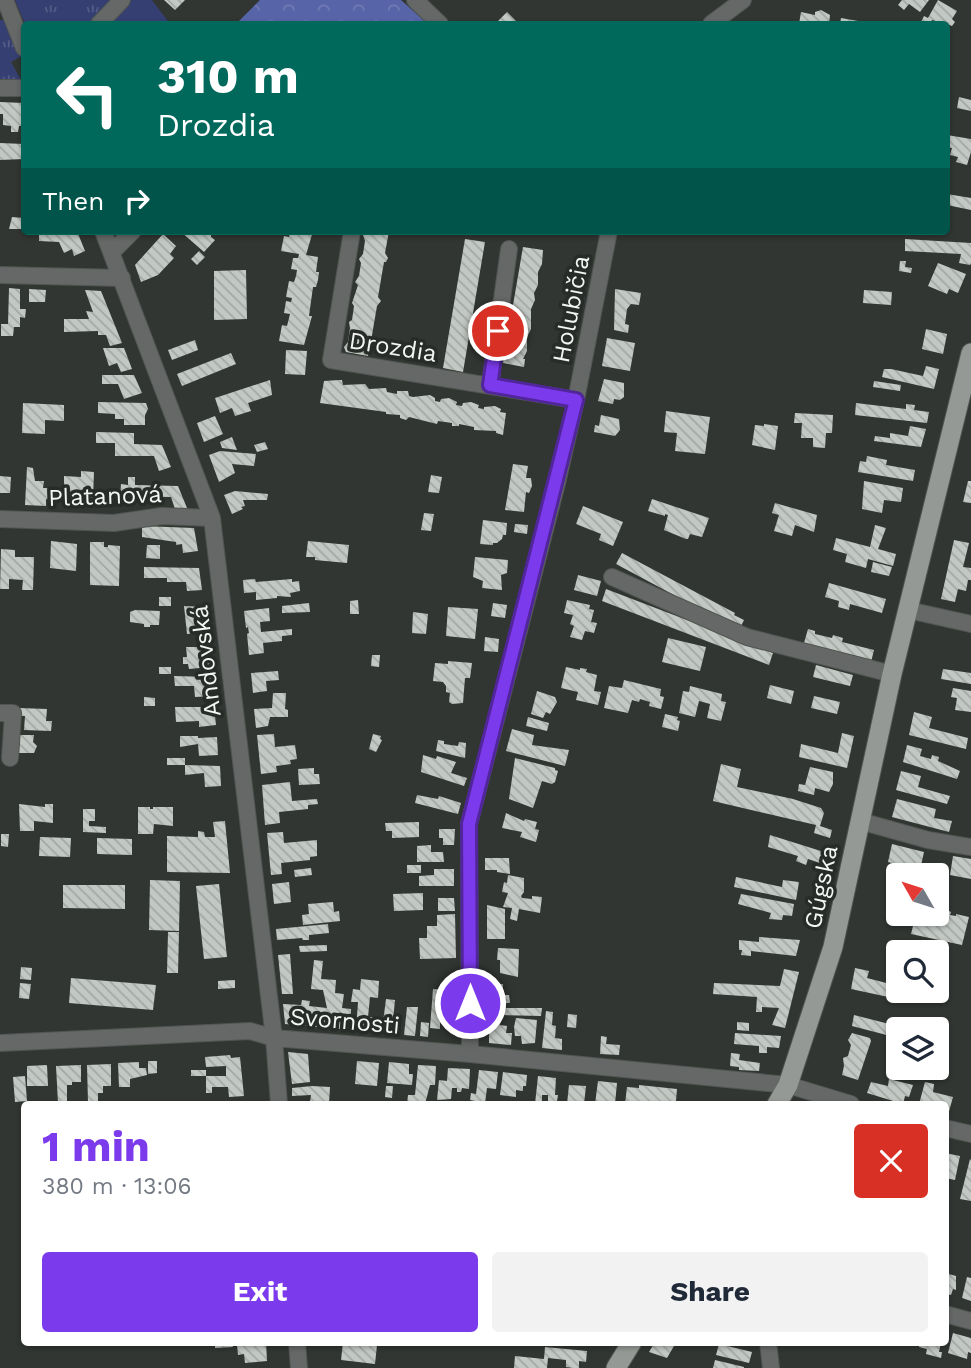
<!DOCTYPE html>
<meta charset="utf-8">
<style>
body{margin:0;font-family:"Work Sans",sans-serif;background:#f2f2f3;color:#1f2937;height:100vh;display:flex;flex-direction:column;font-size:26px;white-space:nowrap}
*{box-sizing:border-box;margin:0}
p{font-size:23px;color:#747a83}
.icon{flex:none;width:38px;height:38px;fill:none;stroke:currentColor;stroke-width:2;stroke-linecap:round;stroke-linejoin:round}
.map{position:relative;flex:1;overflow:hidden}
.details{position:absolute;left:21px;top:1101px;width:928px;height:245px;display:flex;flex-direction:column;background:#fff;border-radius:7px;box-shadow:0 2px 5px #0004}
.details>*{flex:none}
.guide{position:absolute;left:21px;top:21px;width:929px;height:214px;border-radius:7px;box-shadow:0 2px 5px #0004;background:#00695c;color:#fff;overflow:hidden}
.needle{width:46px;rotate:309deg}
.tools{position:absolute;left:886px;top:863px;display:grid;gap:14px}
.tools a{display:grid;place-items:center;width:63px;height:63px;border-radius:7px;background:#fff;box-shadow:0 2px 5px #0004;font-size:35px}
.pin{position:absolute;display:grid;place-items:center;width:60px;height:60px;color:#fff;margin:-30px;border:4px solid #fff;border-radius:50%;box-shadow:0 2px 7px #0007}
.me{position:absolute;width:77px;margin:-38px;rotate:0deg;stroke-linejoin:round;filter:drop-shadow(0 0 5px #0008)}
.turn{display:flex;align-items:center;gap:24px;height:147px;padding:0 21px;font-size:32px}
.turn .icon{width:91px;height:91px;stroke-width:2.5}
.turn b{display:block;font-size:49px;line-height:60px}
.then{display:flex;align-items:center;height:66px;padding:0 21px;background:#0003;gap:14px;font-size:26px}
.round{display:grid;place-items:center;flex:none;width:74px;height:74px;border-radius:7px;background:#f2f2f3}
.summary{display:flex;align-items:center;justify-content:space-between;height:119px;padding:0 21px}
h1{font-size:42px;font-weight:700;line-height:52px;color:#7c3aed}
.cta{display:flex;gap:14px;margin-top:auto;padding:14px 21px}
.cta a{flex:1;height:80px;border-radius:7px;background:#7c3aed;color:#fff;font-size:28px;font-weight:700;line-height:80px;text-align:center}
.cta a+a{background:#f2f2f3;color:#1f2937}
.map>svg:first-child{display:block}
.grass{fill:url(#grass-tufts)}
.forest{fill:url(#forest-crowns)}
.park{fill:#363f72}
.building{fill:url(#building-back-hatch)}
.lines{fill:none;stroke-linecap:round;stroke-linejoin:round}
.minor-casing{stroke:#505551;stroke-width:18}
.major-casing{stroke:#505551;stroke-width:21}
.minor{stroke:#656866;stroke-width:16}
.major{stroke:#949996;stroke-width:19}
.route-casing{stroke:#51269a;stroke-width:18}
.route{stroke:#7c3aed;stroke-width:12}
.labels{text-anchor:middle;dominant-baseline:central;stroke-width:7;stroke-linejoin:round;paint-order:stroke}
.street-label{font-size:24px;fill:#f3f6f3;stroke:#272c28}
</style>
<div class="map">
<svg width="971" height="1368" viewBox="0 0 971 1368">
<defs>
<pattern id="grass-tufts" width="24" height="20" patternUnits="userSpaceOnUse" patternTransform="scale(1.75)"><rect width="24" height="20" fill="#363f72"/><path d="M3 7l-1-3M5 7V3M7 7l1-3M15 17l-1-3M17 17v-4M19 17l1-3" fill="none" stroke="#545b87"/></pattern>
<pattern id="forest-crowns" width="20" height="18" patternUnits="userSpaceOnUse" patternTransform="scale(1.75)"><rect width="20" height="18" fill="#5764a8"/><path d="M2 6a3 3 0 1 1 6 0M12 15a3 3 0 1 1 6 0" fill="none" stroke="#707bb4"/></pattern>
<pattern id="building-back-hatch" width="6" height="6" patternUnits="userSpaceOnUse" patternTransform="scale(1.75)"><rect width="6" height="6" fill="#c2c8c3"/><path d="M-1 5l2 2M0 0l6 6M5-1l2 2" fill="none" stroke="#a4a8a4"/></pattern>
</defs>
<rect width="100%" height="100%" fill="#313632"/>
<path class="grass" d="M15,0h98l-23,24h-65z
M0,20h9l14,35 -12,7 10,18 -8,3h-13z"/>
<path class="forest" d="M260,0h141l27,24h-192z"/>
<path class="park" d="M131,0h21l18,24h-61z"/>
<path class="building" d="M164,0h21l-10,10z
M902,0h27l-9,12 -11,-8 -5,6 -6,-5z
M938,0l19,11 -5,8 3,3 -3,4 -20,-6 -2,4h-10l4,-8 4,2z
M821,10l9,5 -1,9h-30l2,-12 14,3v-3z
M507,12l12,12h-19l-3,-2z
M841,18l17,3v3h-18z
M959,97l12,3v11l-14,-3z
M0,102l24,1v23h-5l-1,6h-7v-6l-8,-1v-11h-3z
M947,135l24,4v13l-4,13 -11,-3 2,-5 -8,-2 2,-7 -5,-1z
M0,143l24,1v15l-24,1z
M947,194l24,4v12l-24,-5z
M12,217l12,1v11h-15z
M39,231h38l8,20 -11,5 -2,-7 -8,4 -5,-11 -20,-1z
M180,231h31v6l4,3 -11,12z
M290,231h23l-7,24 12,2 -2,15h3l-1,8 -2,7h-3l-4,29h3l-8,29 -25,-4 3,-16 5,1 3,-12 -6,-1 2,-12 5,1 1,-4 -6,-1 3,-16 5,1 2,-6 1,-6 -6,-1 2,-11h5l1,-4 -18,-3 3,-15 5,1z
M367,231h22l-4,22 3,5 -2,4h-2l-6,35 3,4 -4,5 -6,35 3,5 -5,3 -1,7 -22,-4 -2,-5 4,-5 2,-14 -1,-6 3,-2 2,-14 -2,-3 6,-18 -3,-3 4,-6 2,-13 -2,-4 4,-5 2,-13 -2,-6z
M163,234l13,12 -6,8 4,4 -16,17 -17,7 -6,-17z
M465,239l20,3 -22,130 -20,-4z
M905,239l66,4v20l-1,2 -11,-2 2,-9 -56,-3z
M523,247l20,3 -1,14 -4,8v13l-4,8 1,7 -4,9v20l-4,8v14l-4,8h2l-1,8 -21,-4z
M199,251l6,6 -8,8 -6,-6z
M900,261h6l-1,6 7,1 -1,5 -12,-2z
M938,263l28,11 -8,19 -9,-4 -2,5 -19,-8z
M246,270l1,49 -33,1v-49z
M9,288l11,1v20h6l-1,9 -5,-1v10h-6l-1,9h-12v-12h7z
M29,289l17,1 -1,12h-16z
M615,289l26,4 -2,12 -8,-1 -4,5 -2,15 4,1 -1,8 -14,-3z
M85,290l16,1 21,52 -12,3 -4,-11h-8v-4l-34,1v-13h25l-3,-8 7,1z
M864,290l28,2 -1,13 -28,-2z
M926,329l21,5 -4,20 -21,-5z
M607,338l28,5 -5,28 -28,-5z
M195,340l3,10 -26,10 -4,-10z
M103,348h21l8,21 -11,3 -4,-9 -8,3z
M286,350l21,1 -2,24 -20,-1z
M231,353l5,11 -54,22 -5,-12z
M926,366l13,3 -5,20 -52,-12 2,-8h7l32,7z
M102,375h32l8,18 -18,6 -6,-15h-16z
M604,379l20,4v14l-4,3 -6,-1 -1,5 -15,-3z
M270,380l2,15 -24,8 3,8 -16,5 -3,-8 -12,5 -5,-15z
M339,380h3l1,5 22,-1 4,5 17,-1 1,4 10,2v-3h11l1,5 4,1 17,-2 5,3v3l5,1 1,-3 8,-1 8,4 -1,3 6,1 1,-3 8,-1 8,3 -1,3 6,1v-2l11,-1 6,3 -1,3 6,1 -3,22 -7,-2v-2l-22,-1v-3l-15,-3v2h-7v-3l-14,-2 -1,3 -28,-7 -3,3 -6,-2v-3l-14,-1v-2l-66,-9 4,-22z
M874,381l27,4 -1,6 -27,-4z
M98,402l48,1 2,6 -3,6v10h-21v-6h-9v-5l-17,-1z
M23,403l41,2v16l-19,-1v14l-23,-1z
M856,403l50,6v-5l9,1 -1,5 15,2 -2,11 -72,-8z
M666,411l44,6 -5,37 -30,-3 2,-18 -13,-1z
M795,413l38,2 -1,18h-6l-1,15 -12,-1v-9h-12l1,-15h-8z
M601,415l18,4 1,11 -5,6 -21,-4 1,-7 4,1z
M215,416l8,18 -19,8 -7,-19z
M764,424l14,2 -3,24 -23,-5 3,-20 9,1z
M910,426l16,3 -5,18 -47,-6 1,-5 15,2v-5l18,3z
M96,432l38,1v11l28,1 9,22 -12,4 -5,-15h-39v-13h-19z
M232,437l5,13 -15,-2 -2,-6z
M265,442l3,7 -11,3 -3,-7z
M220,451l36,3 -2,12 -22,-2 3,9 -16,9 -10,-27z
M867,456l20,4 -1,5 29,5 -2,11 -55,-9 2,-11 6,1z
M513,464l15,2 -2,12h5l1,8 -3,7 -3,-1 -2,20 -19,-2z
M27,467l6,1 2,13h9l-1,7h9v12l-6,-1v7l-21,-1z
M81,471l13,1 -1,27 -29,-1v-22l17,1z
M431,475l11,2 -3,16 -11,-1z
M0,476l11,1 -1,16h-10z
M128,477h7v8l43,1 9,22 -11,4 -5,-15 -51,-1 1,-12 7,1z
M864,481l39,7 -2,14 -17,-2 -2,13 -20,-4z
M968,481h3v22l-8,-1z
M235,491l33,3 -1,6h-24l2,6 -4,1 2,2 -11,5 -8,-19z
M652,499l57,19 -7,19 -12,-3 -2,5h-2l-22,-9 4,-15 -3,-1v2l-17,-5z
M775,503l42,12 -3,17 -19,-7 -3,11 -18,-5 5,-16 -7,-2z
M583,506l40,16 -10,24 -14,-6 2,-6 -25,-10z
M424,513l10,1 -3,17 -10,-1z
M483,520l24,3 -1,12h-3l-1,4 -5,4h-4v2l-13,-1z
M515,524l13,1 -1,9 -13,-2z
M875,525l11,3 -8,21 18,5 -3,12 -25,-7 -2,9 -21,-6 2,-8 -14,-4 3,-12 34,9z
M142,526l52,2 4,23 -15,2 -1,-9 -6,1v-3l-34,-5z
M954,540l15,3 -6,24 8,1v12h-3l-2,11 -8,-2 -3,13 -14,-3z
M51,541l26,3 -1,27 -26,-3z
M308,541l41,4 -2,18 -32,-3v-3h-9z
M90,542h14v5h4v-2l12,1 -1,40 -29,-1z
M147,545h13v14l-14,-1z
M1,549l14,1v7h19l-1,33h-11l1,-10 -14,-1v10h-9z
M622,553l113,60 -1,2 10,5 -3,6 -39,-16 -86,-46z
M475,557l33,3 -1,13 -6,2 1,15 -20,-2 1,-7 -10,-4z
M873,562l19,5 -3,9 -18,-4z
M144,567l55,1 3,22 -15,1 -1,-9h-19v-4h-23z
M578,575l23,6 -4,15 -23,-6z
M255,579l1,3 36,-3v3l7,-1 1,10 -10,2 1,4 -14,-1v2l-21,2v-8l-12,1 -1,-13z
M829,583l57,16 -4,14 -32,-9 -1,6 -11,-3 1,-6 -14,-4z
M606,589l167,64 -4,12 -167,-64z
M159,597h12v9h-12z
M358,600l1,14h-9v-13z
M567,600l23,5 -1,4 5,1 -3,12 6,1 -3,10 -9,-2 -3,9 -12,-3 4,-11 -4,-2 3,-9 -9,-2z
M309,603l1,9 -28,1v-7z
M493,603l14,2 -2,13 -14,-2z
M184,606l20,1 2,21h-9v5l-10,1z
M448,607l30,2 -3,30 -29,-3z
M269,608l1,13 -10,1 1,10 31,-3v6l-10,1v5l-19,2 1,10 -15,2 -2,-21 2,-1 -1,-6 -2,1 -2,-17z
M135,610l25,1 -1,14h-9v2h-6v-3l-14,-2v-10z
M413,612l15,2 -2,20 -14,-1z
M808,629l7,2v3l17,4 1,-3 10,3 -1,4 32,8 -3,12 -67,-19z
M485,637l14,2 -1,13 -14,-1z
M668,638l38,9 -6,24 -38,-9z
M186,647h22l2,20 -21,2 -1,-5h-5v-7h4z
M372,655h8l-1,12 -8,-1z
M448,661l24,2 -2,15h-5l-2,25 -11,1 -3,-2 1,-9 -4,-1v-6l-3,-4 -10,-1 2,-18 13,1z
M816,665l37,10 -3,11 -37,-9z
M159,667h12v7h-12z
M566,667l14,3v-2l7,1 -1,3 11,3 -3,16 7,1 -3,13 -22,-5 2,-8 -17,-4z
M943,669l28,4v11l-30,-5z
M278,671l1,9 -13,1 1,10 -14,2 -2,-20z
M174,676l37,1 2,19 -18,1 -1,-11h-19z
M624,680l37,9 -1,7 4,1 -3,12 -12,-3 1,-4 -10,-3 -1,3 -7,-2 -4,13 -24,-5 5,-22 13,2z
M770,685l24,6 -3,13 -24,-6z
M690,686l32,8 -1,7 5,1 -5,19 -14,-3 3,-14 -11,-3 -4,16 -16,-4 4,-22 6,1z
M953,688l18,3v21l-16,-2 2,-12 -6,-1z
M537,691l18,6 2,5 -7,12 -4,-2 -3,6 -12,-4z
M273,693h13l-1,16 3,1v7h-18l-2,9 -12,2 -2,-19 18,-1z
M814,696l26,6 -3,12 -26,-6z
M144,697l11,1v8h-11z
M175,707h39l2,18 -17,2v-6l-23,1z
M19,708l28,1 -1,12h6l-1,10 -27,-1 1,-14h-6z
M914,712l18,5 -3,11 39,10 -2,11 -57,-14z
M665,714l13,3 -1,3 3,1 -2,10 -16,-4z
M528,717l21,6 -2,8 -21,-5z
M512,729l22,6 -2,10 37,5 -4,16 -59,-15z
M842,733l12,3 -7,32 -48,-11 2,-13 37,9z
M274,734l1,13 20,-2 2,14 -7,1 1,4 -15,2 1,6 -16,2 -4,-39z
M373,734l8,2 -1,3 2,1 -6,12 -7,-3z
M17,735h17l-1,7 4,4 -3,7h-18z
M180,736h18v2l19,-1 1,18 -19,1 -1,-12 -18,3z
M438,740l6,1v3l14,2 1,-4 7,1 -1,15 -29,-7z
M907,745l15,4 -2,7 11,3 1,-4 7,2 -1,4 22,10 -3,8 -54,-17z
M423,755l13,4 1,-3 19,6 -5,11 16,5 -3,8 -43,-14z
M167,758h18v7h-18z
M515,758l40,10v2l3,1 -3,11 -3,2 -10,-3 -9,27 -24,-9z
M721,764l20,5 -4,18 56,12 28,9 3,5 -4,13 12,4 -2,8 -16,-5 2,-8 -103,-24z
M185,765l35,1 1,20 -16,1 -1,-14 -19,2z
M810,767l23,5v12l-4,8 -14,-4 -1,7 -16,-4 1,-7 6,1z
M314,768v6h5l1,10 -21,1 -1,-16z
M901,771l20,5 -3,11 32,9 -3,8 -51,-14z
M290,782l2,19 25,-2 1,5 -10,1v4l-29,3 1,11 -15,2 -3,-40z
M417,795l21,4 1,-3 22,7 -3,11 -43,-11z
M897,799l39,10 -2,9 18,3 -3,11 -57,-15z
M19,804l26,3v-3h8v19l-19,-2v10h-14z
M138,807h12v2h3v-2h20v19l-19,-2 -1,10h-15z
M83,809h12v12h-6v5l17,1v6l-23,-1z
M506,813l18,8 1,-2 12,3 -2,7 4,1 -3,12 -16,-5 2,-5 -20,-4z
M225,821l5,52 -63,-1v-36l31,1v-6l6,1 1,5h10l-2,-15z
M419,822v15l-27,1v-7h-6l-1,-8z
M439,829h16l-1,16h-11v-7h-4z
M283,832l1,11 33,-3v16l-7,1v3l-29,3 1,11 -11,1 -4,-42z
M1,834h8l-1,13 -7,-1z
M770,835l54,17 -4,11 -12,-4 -2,6 -10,-4 2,-5 -30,-9z
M40,837l31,1 -1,19 -31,-1z
M97,838l35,1v16l-35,-1z
M892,844l32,8 -4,18 -32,-8z
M431,845v7h12l1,10h-27v-16z
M953,856l18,3v20l-21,-4z
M485,858h24l1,16 -13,-2v-2h-12z
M407,865h14v8h-14z
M311,868l1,7 -17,2 -1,-7z
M434,869h20v17h-35v-10l15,-1z
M940,871l7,1 -1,12 -8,-1z
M508,875l16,3v14l-3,4 1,2 10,1v-3l10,1 -2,16 -21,-4 -2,12 -7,-2 2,-11 -9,-1 5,-14 -6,-1 2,-10 3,1z
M736,877l46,10 1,-7 16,2 -3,18 -62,-13z
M150,880l30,1 -1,50 -30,-1z
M289,882l2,20 -17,2 -2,-20z
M219,884l8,73 -23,2 -8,-73z
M63,885h62v24l-62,-1z
M423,893v17l-29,1 -1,-17z
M741,894l53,10 -2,12 -9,-1 -1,5 -13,-1 2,-6 -33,-9z
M438,898h16l1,13h-17z
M333,902l1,10 5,-1 1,10 -37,4 -1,-10 7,-1 -1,-10z
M487,905l18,4v30h-18z
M936,907l11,3 4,2 -1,3 6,1v-2l13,3 -7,28 -51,-11 5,-20h20z
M455,914l1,44 -36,1 -1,-21h8v-12h10v-11z
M328,924l1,9 -20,2v5h-6l-1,-2 -25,2 -1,-11z
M168,932h11l-1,41h-11z
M759,937l41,3 -4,16 -45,-5v5l-10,-1 1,-5h-3v-10l20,2z
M327,945v6l-27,1 -1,-6z
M498,948l21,1 -1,28 -18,-4v-13h-3z
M290,954l3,40h-11l-4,-39z
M314,960l9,1 -2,18 15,1 -1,13 9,1 -2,14 9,1v21l-66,-6 -2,-20 18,1 1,-5 8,1 -1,5 18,2 -4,-18 -12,-1z
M21,967l11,1 -1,12 -11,-1z
M855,968l14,3 -2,7 31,8v4l21,1 -3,12 -65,-14z
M784,969l15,3 -14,56 -13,-3 7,-17 -17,-1v5h-6l1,-15 -44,-3 1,-11 66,3z
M71,978l85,7 -3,25 -84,-7z
M361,979l18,2 -1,17 -8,-1 -2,20 9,1 -2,14 -19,-1 2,-29h-7l2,-13 7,1z
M235,980v8l-17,1v-8z
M20,983l11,1 -2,15 -10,-1z
M489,984h14v8h-14z
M433,989l10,1 -1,10h10v5h6v8l-12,-1 -1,8h-5v9l-10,-1z
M489,995h20l1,8h-5l1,5h36l-1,8 -43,-1 2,10 7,1 -1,7h6l-1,12 -22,-2z
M386,999l9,1 -3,31 -10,-1z
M407,1007h11l-3,29 -11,-1z
M546,1011l7,1 -1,13 4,1 -1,12 7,1v11l-20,-2z
M568,1014l9,1 -1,13 -9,-1z
M854,1015l51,13v1h-7v9l-46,-12z
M516,1018l21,2 -2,23 -13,1 -1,-8h-6l-1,-9z
M421,1022l8,1 -1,14 -8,-1z
M737,1022l12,1v8l-12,-1z
M735,1033l46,3 -2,12 -12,-1v6h-8v-7l-25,-2z
M852,1033l18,5 1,3 -13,39 -16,-5 2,-9 -1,-8 5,-2 3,-11 -3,-5z
M601,1036l6,1 -1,7 14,1 -1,10 -19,-1z
M288,1052l20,2 2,28 -18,2z
M731,1053l9,1 -1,6 21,3 -1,8 -20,-1v-3l-9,-1z
M230,1055l1,3 9,-1 4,39 -15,1 -1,-10h-16v6h-6v-17h-15v-6h15v6h20v-10l-20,1 -1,-10z
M148,1061h9v12l-9,1z
M357,1061l22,2 -2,23 -22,-2z
M139,1062v6h7l1,7 -17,4v8h-11l-1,-24z
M389,1062l20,2v10h4l-1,11 -25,-2z
M111,1064v22h-8v7h-5v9l-10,1 -1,-38z
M47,1065l1,21h-21v-20z
M81,1065v17h-9v3h-5v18h-9l-2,-37z
M418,1065l18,1 -1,19h-5l-5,19h-18l1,-9h7z
M448,1068l22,1 -1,20 -7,-1 -1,4h-4v-4h-5l-1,11 -14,1 2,-20 8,1z
M479,1070l19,2 -2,17 -9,-1 -2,15 -15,-3 1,-7 5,1z
M503,1072l24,3 -1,11h-3v5l-7,-1v7l-16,-2z
M25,1076l2,25 -12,1 -2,-25z
M538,1076l18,2 -1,17h3l-1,6h-9v-6h-6v9h-7z
M889,1079l24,6 -4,12 -4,-1 -2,8 -36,-11 4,-11 17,4z
M598,1081l19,2 -2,21h-20z
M925,1082l9,2 -1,8 20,5 -5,18 -3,-1v-10h-26z
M569,1085l17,1 -2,18h-17z
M639,1085l38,4 -1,12h-3v3h-48l2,-17 12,1z
M312,1086l18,1 -1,16 -19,-1 1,-7 -19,1v-8z
M386,1086h7l-1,12 -7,-1z
M945,1153l15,3 -5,24 -10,-2z
M970,1159l1,1v41l-11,-2z
M945,1273l11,3v14l-3,-1 -2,6 -6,-1z
M967,1277l4,1v23l-9,-3z
M953,1333l18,5v15l-3,-1 -1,7 -19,-6z
M215,1342h18v5l-18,1z
M243,1342h23l1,19 -22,2 -1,-9 -6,1 -1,-10h6z
M343,1342l34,3 -2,19 -34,-4z
M655,1342l19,4 -7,12 -18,-6z
M920,1342h21l-2,10h3l-1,6 -15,-4 1,-5 -8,-2z
M719,1344l33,8 -3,11 -33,-8z
M545,1347l42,4 -1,11 -7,-1v7h-6l-7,-1v-7l-18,-2 -1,10h-33l1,-12 29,3z
M715,1360l29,7v1h-31z"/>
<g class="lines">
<defs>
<path id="minor" d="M5,0l19,48
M415,0l25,24
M99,24l23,-24
M711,24l32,-24
M0,88h24
M103,231l109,287 62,520 5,66
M352,231l-21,129 245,40
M112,252l21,-21
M0,275l122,3
M490,385l19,-136
M0,519l114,4 48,-7 50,2
M612,577l135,60 145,37
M908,610l63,14
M0,713h13l-3,45
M860,821l68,19 43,7
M0,1043l250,-12 24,7 196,16 318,31 63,19
M470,1054l-1,-230 88,-341 19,-83 33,-169
M945,1128l26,6
M945,1314l26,7
M297,1342l2,26
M768,1342l3,26"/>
<path id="major" d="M777,1104l11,-19 45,-138 59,-273 79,-321
M616,1368l16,-26"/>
</defs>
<use href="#minor" class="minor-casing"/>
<use href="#major" class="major-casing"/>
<use href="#minor" class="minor"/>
<use href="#major" class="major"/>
</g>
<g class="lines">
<defs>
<path id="route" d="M470,1003l-1,-179 107,-424 -86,-15 8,-54"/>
</defs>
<use href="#route" class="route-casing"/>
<use href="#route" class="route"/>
</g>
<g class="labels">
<g class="street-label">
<text transform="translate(571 309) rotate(-79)">Holubičia</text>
<text transform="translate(393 347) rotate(9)">Drozdia</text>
<text transform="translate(105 496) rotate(-2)">Platanová</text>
<text transform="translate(206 661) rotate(-97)">Andovská</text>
<text transform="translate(821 887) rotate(-78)">Gúgska</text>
<text transform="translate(345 1021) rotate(5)">Svornosti</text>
</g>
</g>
</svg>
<div class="tools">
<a><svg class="needle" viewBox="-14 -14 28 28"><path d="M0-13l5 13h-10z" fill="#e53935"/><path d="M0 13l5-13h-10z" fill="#747a83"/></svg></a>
<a><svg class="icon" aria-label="search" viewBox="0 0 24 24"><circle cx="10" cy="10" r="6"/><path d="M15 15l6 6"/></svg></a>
<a><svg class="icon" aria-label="layers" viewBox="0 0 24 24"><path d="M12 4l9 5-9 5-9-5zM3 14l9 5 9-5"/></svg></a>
</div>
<div class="pin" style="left:498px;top:331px;background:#d93025"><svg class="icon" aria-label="arrive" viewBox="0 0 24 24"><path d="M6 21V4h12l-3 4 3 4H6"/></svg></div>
<svg class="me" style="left:470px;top:1003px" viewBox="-20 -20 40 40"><circle r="17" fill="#7c3aed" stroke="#fff" stroke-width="3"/><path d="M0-11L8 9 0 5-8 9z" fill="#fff"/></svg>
<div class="guide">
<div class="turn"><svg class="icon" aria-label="left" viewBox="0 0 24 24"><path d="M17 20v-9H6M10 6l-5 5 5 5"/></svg><div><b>310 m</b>Drozdia</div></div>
<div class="then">Then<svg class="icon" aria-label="right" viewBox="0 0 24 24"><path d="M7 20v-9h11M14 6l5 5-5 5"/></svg></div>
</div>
<section class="details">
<div class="summary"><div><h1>1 min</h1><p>380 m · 13:06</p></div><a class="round" style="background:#d93025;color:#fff"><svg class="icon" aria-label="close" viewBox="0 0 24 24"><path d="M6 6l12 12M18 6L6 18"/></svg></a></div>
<div class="cta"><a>Exit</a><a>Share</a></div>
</section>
</div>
